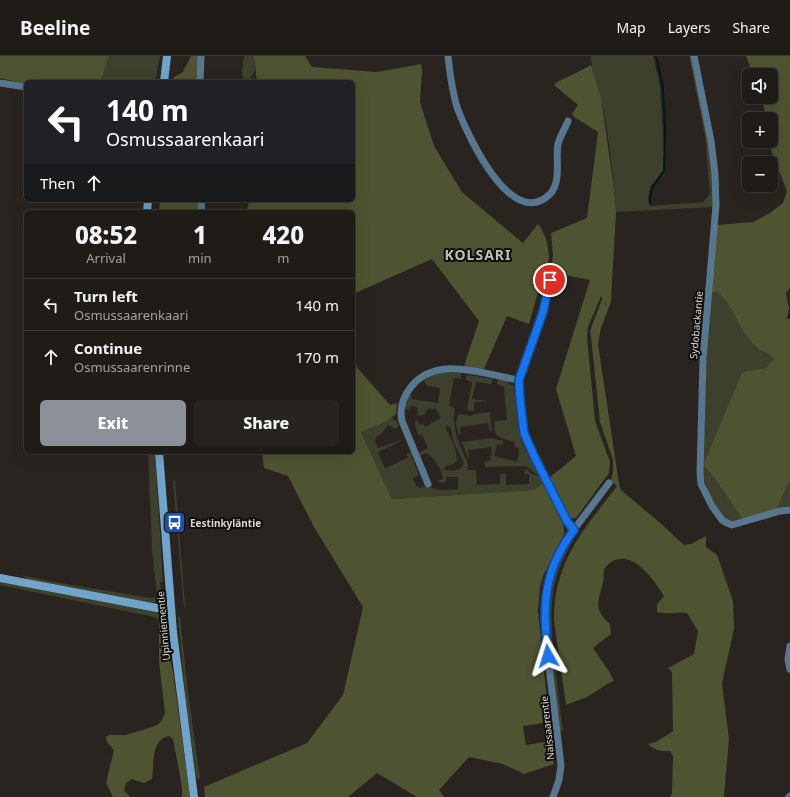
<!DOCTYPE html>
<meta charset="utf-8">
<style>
body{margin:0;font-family:"Noto Sans",sans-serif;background:#272420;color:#f1f3f6;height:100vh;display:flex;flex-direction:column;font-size:15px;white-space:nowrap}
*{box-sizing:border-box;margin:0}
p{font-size:13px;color:#a1a1a1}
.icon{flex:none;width:22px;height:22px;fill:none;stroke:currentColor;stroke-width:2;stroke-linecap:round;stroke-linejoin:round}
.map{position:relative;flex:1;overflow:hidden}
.drawer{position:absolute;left:24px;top:154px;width:331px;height:244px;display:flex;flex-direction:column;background:#1f1b17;border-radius:6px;box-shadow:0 4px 16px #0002,0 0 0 1px #3c3936}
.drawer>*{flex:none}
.hud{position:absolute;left:24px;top:24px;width:331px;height:122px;border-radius:6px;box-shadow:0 4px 16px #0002,0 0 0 1px #3c3936;background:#202124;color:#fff;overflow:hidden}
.fabs{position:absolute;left:742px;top:12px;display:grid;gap:8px}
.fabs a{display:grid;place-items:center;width:36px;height:36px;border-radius:6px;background:#1f1b17;box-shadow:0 4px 16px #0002,0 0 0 1px #3c3936;font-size:20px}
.pin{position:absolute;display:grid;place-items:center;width:34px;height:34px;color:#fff;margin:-17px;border:2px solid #fff;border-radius:50%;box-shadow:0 1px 4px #0007}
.me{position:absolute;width:44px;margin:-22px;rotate:354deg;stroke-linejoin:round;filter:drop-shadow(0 0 3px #0008)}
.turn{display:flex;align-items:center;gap:14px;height:84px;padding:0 16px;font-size:18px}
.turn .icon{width:52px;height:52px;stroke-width:2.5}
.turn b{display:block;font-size:28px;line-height:34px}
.then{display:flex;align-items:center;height:38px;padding:0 16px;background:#0003;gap:8px;font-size:15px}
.eta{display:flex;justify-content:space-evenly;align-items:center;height:68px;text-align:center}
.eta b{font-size:24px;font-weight:800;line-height:28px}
.button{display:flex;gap:8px;margin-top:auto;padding:8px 16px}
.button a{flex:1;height:46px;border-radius:6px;background:#8c9099;color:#fff;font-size:16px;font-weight:800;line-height:46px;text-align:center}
.button a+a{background:#272420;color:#f1f3f6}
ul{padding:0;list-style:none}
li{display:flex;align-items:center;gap:12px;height:52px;padding:0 16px;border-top:1px solid #3c3936}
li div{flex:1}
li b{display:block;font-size:15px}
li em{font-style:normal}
header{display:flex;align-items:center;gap:24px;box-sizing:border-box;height:56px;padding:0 20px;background:#1f1b17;border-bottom:1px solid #3c3936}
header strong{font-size:19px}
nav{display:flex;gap:22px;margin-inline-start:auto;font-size:14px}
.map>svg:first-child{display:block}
.green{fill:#3c402c;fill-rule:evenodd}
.forest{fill:#4e5331}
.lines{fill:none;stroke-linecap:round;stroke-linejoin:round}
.stream{stroke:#01171b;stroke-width:2}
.street{stroke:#58768d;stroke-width:7}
.secondary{stroke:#72a3c9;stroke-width:8}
.route-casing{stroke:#114b97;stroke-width:10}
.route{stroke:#1a73e8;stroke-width:7}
.labels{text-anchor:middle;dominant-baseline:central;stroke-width:4;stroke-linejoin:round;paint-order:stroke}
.street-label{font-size:10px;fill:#dad7d4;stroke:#100e0c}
.poi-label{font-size:10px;font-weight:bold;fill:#dad7d4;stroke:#100e0c;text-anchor:start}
.district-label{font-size:14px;font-weight:bold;letter-spacing:1px;fill:#c5bfb9;stroke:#100e0c}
</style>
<header>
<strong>Beeline</strong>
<nav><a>Map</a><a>Layers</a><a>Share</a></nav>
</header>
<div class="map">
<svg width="790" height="741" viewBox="0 0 790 741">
<rect width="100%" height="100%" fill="#29241f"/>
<path class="green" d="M109,0h51l-5,26h-57l3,-1z
M244,0h10l1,15 -4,5 -1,6h-7l-1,-12z
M591,0h62l7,30 4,68 -1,17 -13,16 -2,13 2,6 53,-4 7,-8 -5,-58 -16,-80h4l20,106 1,45 -98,5c-3,-38 -7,-77 -15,-114 -3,-14 -10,-27 -10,-42z
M717,236l9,9 21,36 11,12 9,4 8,6 -9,9 -24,4 -39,93 10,11 30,44c-3,1 -6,3 -9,2 -18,-2 -29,-35 -31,-50l3,-118 4,-61z
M439,316l22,1v6l-7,-1 -5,28 6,2c-4,21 5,38 14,58l-2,1 1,3h8l1,15 23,-1v-10h6v11l23,-1v-10h-4l-1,-5h2l6,5 7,2 4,7 -9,7 -142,9 -31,-67 25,-10 5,-4 4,2 4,5 -3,4 -8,-4 -7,9 -5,3v2l-2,1 4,8 23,-8v1l-23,11 7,16 23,-10 -1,-4 3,-2 9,23 -6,3 3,7 4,3 6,-2 14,4 18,-1v-12h-12v5h-2v1l-8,-2 7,-2c-2,-10 -8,-20 -16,-26l-8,3 -1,-3 10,-5 -6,-13 -3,1 -4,-10 1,-8 4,7 3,-2 2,4 16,-9 -6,-10 -3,2 -1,-2 -6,3 1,2 -5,3 -4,-1 1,-7 -1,-1 -7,-1 -1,4 -5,-2 6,-14 2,2 -1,3 27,4 2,-15 -13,-2 -3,-5 1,-2zM447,369l4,4 2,12 11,22c-4,9 -11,8 -19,7l-1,-1 2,-3 6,-1 5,-4c0,-11 -6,-23 -11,-32z
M469,319l24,4 -2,6v-1l-15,-2 -4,17 16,2 -14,1v9l-7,-1 5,-28 -6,-2v-4z
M498,323l9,2 7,6 5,44 3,12 16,31c-7,-1 -8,-7 -14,-8l-39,1 -1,-5 7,-2 -1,-4h2l-1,-9 -23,3 1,9 -1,-1 -6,-16 29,-4 12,3 -1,4 -5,-1 -3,12 23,6 2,-9h-1l1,-4 -5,-3 1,-4c-7,-2 -17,-3 -20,-10l-1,-16 1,5 12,-1 -3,-33 -8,-3z
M490,356l2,19h-2l-2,-8 -28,4v8l-1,1 -3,-12 2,-10 14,2 1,-2z
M148,396h7l8,130h-3l2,16 -4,4 -9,1 -119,-23 -10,-5 40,8 91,15 6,-1 -5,-48z
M175,424l10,125 -1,4 -11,-127z
M790,426v24l-13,3 11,-26z
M568,488l2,2c-23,39 -20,74 -15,118 2,22 5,44 8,67h-4l-11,-99 -1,-18 3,-26 7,-24z
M0,525l155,30 9,6 2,5 -12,-5 -154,-32z
M180,560l8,77 12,84 -1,3 -3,-3 -11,-84 -7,-75z"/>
<path class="forest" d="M0,0h109l-8,25 -3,1h-72v2l-26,-6z
M191,0h8l-1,26h-24v-5l9,-5z
M254,0h51l7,11 65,5 44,-8 1,5 -2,33 14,44 28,46 61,51 15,-19c11,15 12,30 10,48l-4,-1 -15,53 -22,-8 -23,53 -20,-3 15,-45 -47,-62 -79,35v-82h-107l4,-12h103v-118h-96z
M746,0h44v232l-4,5 3,15 -2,11h3v163l-2,2 -11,25 -34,11 -30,-44 -10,-11 39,-93 24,-4 8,-9 -7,-6 -9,-4 -11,-12 -21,-36 -9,-9 -7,1 7,-68 36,-3 17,-9 13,-10 4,-12 -15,-38 -2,-12 1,-22h-5l-4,-22h9v-22h-18z
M591,9l10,32 12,85 3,30 -5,90 -10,26 -3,16 21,140 2,6 38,32 25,23 7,-1 15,-8v11l11,8 16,46 1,28 -12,54 7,56 -5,58h-54l2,-4 1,-37 -3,-5c-9,0 -15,0 -22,-7l8,-2 17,-11 -1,-59 -4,-4 26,-14 4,-23 -11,-18c-10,-1 -20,2 -30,-1v-8l7,-8c-9,-15 -29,-44 -49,-36 -4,2 -10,6 -11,10 -1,4 0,9 -1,13 -5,19 -10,26 7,41l1,10 -18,14 17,25 4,8 -5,2 -22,14 -21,8 -12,-84c-1,-58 30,-92 63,-135l-6,-5 2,-9v-12l-13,-38 -9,-85 -1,-6 12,-32 -1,-3 -13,31 -1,10 8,84 15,41 -1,11 -33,45h-5l-4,-3 -18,-37 27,-22 -20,-67 34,-109 -39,-8 2,-18 -2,-21 36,-15 11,-86 -24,-15 -2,-3 6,-9 -24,-20 3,-3 19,-9z
M160,144h38l2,12h-41z
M353,307l37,42 7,-2 -1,11 -10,8 -25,10 31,67 142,-9 9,-7 20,41 1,5v5l-20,40 -4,13 -2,24 11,111 -26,4 3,19 25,-4 3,23 -30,10 -21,-10 -34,-7 -30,33 5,7h-27l-40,-24 -29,24h-143l-1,-10 103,-44 36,-48 20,-88 -49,-80 -26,-51 -24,-8 -2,-16h91z
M159,563l7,3 3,33 4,17 17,125h-8v-10l-9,-48 -4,-3c-18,3 -15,29 -17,43l-8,4 -12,-4 -6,4 -2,7 6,7h-17l-7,-14 8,-33 -7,-8 -1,-5 3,-2h17l29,-9c6,-2 8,-8 10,-13l-6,-51z"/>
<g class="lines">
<path class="stream" d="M650,147v-7l3,-10 11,-15 1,-42 -2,-41 -7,-32"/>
<path class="street" d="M448,0c2,18 4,37 10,54 10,26 54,122 92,84 12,-13 5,-35 8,-50 2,-8 7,-15 10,-23
M694,0l17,85 4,33 1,31 -13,154 -3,114 1,11 11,22 10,14 3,2 7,3 48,-14 10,-1
M200,26l1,-26
M0,27l26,4
M201,144l1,12
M519,324l24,-68 7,-32
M428,428l-26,-63c-3,-13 1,-24 9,-34 26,-33 74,-12 108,-7l1,19 4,34 11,24 32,64 7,9
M790,590l-2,13 2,10
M553,741l6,-17 2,-15 -15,-123 -2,-33 4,-25 4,-14 14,-30 43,-57
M789,741l1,-1"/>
<path class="secondary" d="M164,26l3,-26
M147,156l1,-12
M159,396l14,180 21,165
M0,522l157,30 14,2"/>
</g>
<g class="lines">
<defs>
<path id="route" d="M548,600c-6,-50 -5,-85 26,-126l-7,-9 -32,-63 -11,-25 -4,-34 -1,-19 24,-68 7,-32"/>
</defs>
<use href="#route" class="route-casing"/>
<use href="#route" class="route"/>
</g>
<defs>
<symbol id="bus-square" viewBox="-11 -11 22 22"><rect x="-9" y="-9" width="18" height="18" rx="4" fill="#1a4fb4" stroke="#100e0c"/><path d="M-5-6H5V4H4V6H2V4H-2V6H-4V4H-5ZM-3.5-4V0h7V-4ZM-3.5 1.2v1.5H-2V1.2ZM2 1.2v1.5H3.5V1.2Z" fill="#fff"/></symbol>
</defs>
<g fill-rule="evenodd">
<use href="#bus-square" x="162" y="454" width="25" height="25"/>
</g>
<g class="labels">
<g class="street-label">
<text transform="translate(696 269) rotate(-85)">Sydobackantie</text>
<text transform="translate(163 570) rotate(-95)">Upinniementie</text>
<text transform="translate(547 672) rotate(-96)">Naissaarentie</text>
</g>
<g class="poi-label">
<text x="190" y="467">Eestinkyläntie</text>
</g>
<g class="district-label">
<text x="478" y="198">KOLSARI</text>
</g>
</g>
</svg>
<div class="fabs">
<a><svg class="icon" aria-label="sound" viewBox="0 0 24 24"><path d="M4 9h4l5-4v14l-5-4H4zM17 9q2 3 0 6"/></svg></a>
<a>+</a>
<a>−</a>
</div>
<div class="pin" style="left:550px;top:224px;background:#d93025"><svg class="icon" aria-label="arrive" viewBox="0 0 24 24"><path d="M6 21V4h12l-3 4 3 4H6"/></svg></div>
<svg class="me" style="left:548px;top:600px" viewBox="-20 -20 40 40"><path d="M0-17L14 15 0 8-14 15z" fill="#1a73e8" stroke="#fff" stroke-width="4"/></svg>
<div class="hud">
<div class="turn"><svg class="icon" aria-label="left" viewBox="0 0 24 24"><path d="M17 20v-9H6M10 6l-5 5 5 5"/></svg><div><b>140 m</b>Osmussaarenkaari</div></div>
<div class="then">Then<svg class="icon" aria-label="ahead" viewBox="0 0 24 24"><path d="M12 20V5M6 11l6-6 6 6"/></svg></div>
</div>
<section class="drawer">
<div class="eta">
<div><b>08:52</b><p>Arrival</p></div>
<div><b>1</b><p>min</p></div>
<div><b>420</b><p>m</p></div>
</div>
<ul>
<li><svg class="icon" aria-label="left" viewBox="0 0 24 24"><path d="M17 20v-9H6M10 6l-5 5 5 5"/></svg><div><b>Turn left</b><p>Osmussaarenkaari</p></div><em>140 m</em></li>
<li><svg class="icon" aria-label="ahead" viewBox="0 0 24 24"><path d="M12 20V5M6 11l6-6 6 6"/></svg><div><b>Continue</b><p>Osmussaarenrinne</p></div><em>170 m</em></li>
</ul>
<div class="button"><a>Exit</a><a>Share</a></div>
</section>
</div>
